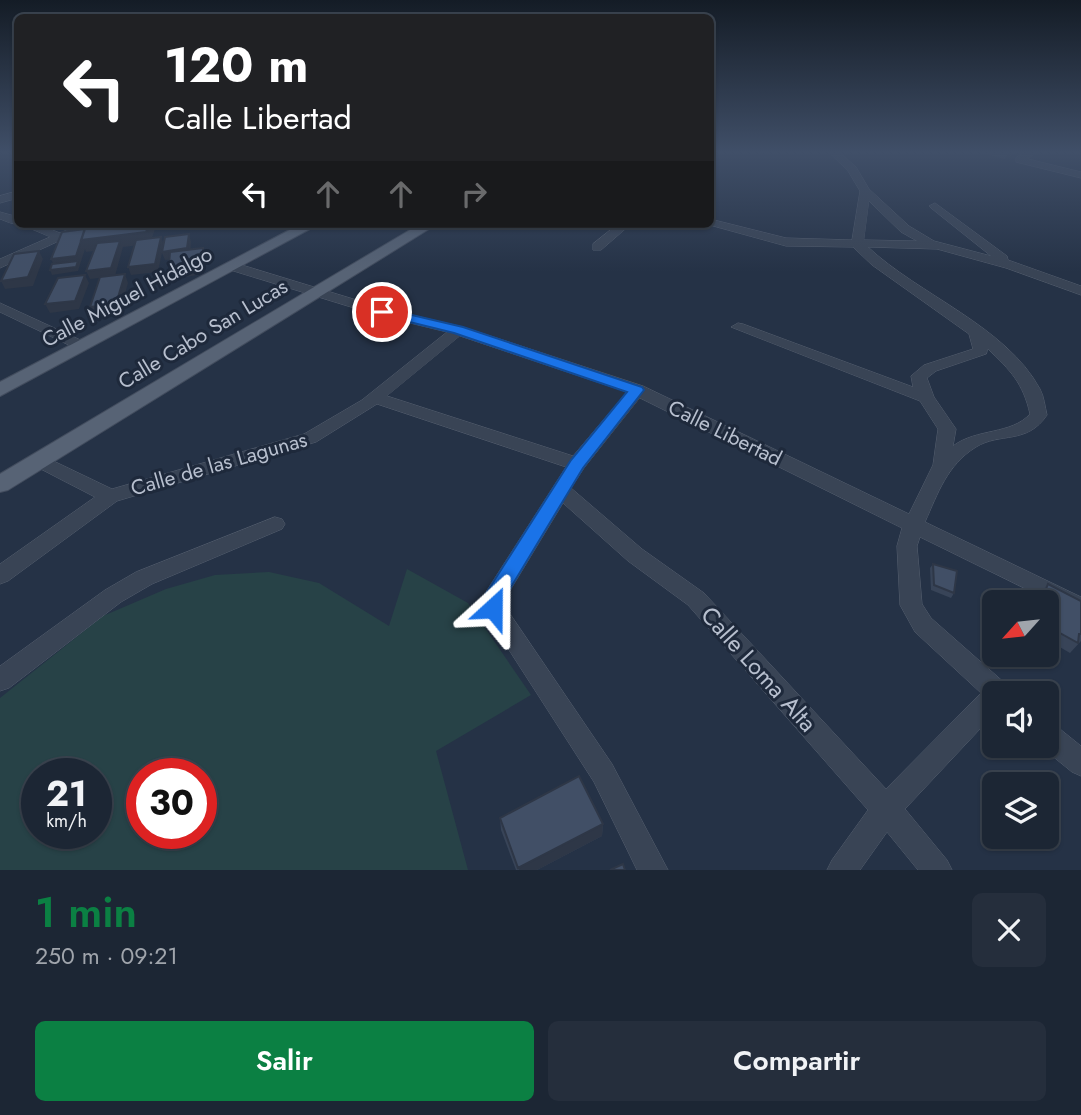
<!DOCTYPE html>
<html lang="es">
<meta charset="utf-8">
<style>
body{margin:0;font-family:Jost,sans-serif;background:#252e3c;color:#f1f3f6;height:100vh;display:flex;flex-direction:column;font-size:26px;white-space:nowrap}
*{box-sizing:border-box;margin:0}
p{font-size:23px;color:#a0a5ac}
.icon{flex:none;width:38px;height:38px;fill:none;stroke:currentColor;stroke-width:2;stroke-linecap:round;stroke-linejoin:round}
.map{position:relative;height:870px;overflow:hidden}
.side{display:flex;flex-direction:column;background:#1c2634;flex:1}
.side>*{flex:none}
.guide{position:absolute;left:14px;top:14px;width:700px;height:214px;border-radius:10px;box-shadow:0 2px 5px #0004,0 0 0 2px #3a434f;background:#202124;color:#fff;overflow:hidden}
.needle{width:46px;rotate:243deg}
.tools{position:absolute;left:982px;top:590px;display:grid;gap:14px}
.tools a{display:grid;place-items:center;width:77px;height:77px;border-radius:10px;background:#1c2634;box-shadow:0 2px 5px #0004,0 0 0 2px #3a434f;font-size:35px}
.speed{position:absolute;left:21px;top:758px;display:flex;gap:14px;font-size:35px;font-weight:700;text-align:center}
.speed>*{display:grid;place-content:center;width:91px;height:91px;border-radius:50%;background:#1c2634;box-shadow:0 2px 5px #0004,0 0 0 2px #3a434f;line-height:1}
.speed small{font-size:18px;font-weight:400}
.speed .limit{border:10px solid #d22;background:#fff;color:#111}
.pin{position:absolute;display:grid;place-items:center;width:60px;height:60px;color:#fff;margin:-30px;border:4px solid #fff;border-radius:50%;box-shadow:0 2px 7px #0007}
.me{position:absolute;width:77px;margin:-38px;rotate:24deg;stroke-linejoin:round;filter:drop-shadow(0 0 5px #0008)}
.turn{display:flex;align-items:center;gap:24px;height:147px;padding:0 35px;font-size:32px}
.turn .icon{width:91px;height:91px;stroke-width:2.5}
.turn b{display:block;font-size:49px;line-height:60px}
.lanes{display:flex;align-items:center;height:66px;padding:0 35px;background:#0003;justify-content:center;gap:35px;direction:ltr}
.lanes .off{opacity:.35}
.round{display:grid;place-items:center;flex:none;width:74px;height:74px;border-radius:10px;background:#252e3c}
.overview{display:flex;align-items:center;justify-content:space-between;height:119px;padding:0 35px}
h1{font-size:42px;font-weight:600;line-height:52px;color:#0b8043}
.action{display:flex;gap:14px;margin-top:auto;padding:14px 35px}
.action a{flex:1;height:80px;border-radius:10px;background:#0b8043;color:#fff;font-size:28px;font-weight:600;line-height:80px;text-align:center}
.action a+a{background:#252e3c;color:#f1f3f6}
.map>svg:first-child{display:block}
.green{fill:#274247;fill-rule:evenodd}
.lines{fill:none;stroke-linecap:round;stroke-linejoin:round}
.minor-casing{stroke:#555f6f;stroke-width:1}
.major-casing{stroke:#434d5e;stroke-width:2}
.minor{fill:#394455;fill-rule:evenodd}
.major{fill:#576375;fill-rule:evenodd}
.wall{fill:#384458}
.shaded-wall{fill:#2e3747}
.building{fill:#414f66;stroke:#2e3747;stroke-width:2}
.route{fill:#1a73e8;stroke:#114b97;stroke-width:2}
.labels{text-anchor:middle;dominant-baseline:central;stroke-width:6;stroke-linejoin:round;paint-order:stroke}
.street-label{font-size:21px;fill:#b7bfce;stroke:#1e293b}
.near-street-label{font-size:24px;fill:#b7bfce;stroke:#1e293b}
</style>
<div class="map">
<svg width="1081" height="870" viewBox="0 0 1081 870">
<rect width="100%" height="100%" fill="#253246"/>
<path class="green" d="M407,569l61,34 63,92 -95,56 32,119h-468v-172l103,-82 63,-27 49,-14 54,-3 50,11 70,43zM37,774h59v59h-59zM142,774h59v59h-59z"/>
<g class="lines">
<defs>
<path id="minor" d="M828,151h10l18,16 13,22 40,37 25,15 57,15 -60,-48 -2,-2 6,-3 72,53 1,4 73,26v9l-75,-27 -69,-19 -69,-2c51,48 138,79 172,142 4,7 5,18 7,26 -20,30 -47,17 -71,32 -29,18 -38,46 -51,75l156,75v19l-161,-79 -3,9 5,58 9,14 76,67 3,8h-16v21l-89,95 42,51 5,10h-34l-31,-38 -27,38h-33l5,-10 36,-50 -180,-205 -60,-44 -65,-58 -60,99 1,3 108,159 56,106h-31l-43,-88 -112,-174 2,-13 82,-128 -189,-63 -61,38 -199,59 -109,80 -8,3v-20l95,-67 -64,-33 -3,-4 3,-4h12l69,33 192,-55 58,-34 85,-68 -70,-17 -150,-46v-6l5,-1 154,47 77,18 180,59 266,128 24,-49 5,-36 -18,-28 -189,-74 7,-4 5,1 170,63 -2,-11 13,-11 49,-16 -4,-15 -97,-69 -19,-18 -67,-1 -80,-22h4v-5l76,19 66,2 8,-49 -12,-20zM869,201l32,31 16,9 -53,-1zM460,336l167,56 -54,64 -186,-60zM988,349c23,22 35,34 42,65 -19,21 -53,14 -77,32l3,-17 -22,-32 -7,-19 9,-7 50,-17zM640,398l262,130 -5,18 3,59 15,27 66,61 -95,96 -182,-196 -62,-44 -71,-61 13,-20z
M1026,151h11l-9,8 53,13v6l-65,-16v-4z
M18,191v7l-18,5v-7z
M0,212l18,5v7h2c-7,1 -14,-3 -20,-5z
M20,224h17l23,9 20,-9h16l-96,44v-9l50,-22z
M618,224h13l-30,26h-8v-6z
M0,303l87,40 3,3 -3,3h-10l-77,-37z
M275,517l7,2 3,5 -3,5 -130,55 -31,18 -112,86 -9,3v-25l105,-76 31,-18z
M1046,722l9,3 26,21v30l-9,-4 -32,-26h6z"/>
<path id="major" d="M301,224h18l-319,172v-14z
M420,224h17l-429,266 -8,2v-18z"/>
</defs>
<use href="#minor" class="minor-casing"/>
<use href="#major" class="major-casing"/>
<use href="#minor" class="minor"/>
<use href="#major" class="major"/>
</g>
<path class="wall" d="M982,151h36l-13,8 -23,-6z
M933,564l21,29 -3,5 -20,-8 -1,-22z
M1048,584l33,17v40l-11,12 -24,-14 2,-10 -2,-1v-26h-8l3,-9z
M500,818l103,6 -1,12 -65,34h-21l-15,-40z"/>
<path class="shaded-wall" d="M1010,151h8l-13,8 3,-7z
M147,224h6l2,5 -5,15 -27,3 -8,29 -25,3 -4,-8 32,-23 -32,4 -1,-3 -7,22 -26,4 -2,-5 5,-2 -4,-9 30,-19z
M189,234l2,8 -1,15 -25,3 -3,-7 -4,19 -27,3 -3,-8 33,-30 3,8z
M203,248l2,8v12l-3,1v5l-26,5 -7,-14z
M39,251l4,8 -10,27 -28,3 -4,-8z
M125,274l3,9 -8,29 -26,4 -4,-9z
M85,275l4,8 -10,26 -29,4 -5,-9z
M603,824l-1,12 -65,34h-18l-1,-2z"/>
<path class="building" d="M91,224h58l-3,8 -65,8 5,-15z
M85,229l-9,27 -25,3 11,-27z
M189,234l-2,14 -25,4 3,-15z
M161,237l-6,27 -27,3 8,-27z
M120,241l-9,27 -25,3 11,-28z
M203,248v12l-4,1v4l-26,6v-7l-4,1 1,-13z
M39,251l-11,26 -27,4 13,-27z
M78,261l-2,6 -26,3 2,-6z
M125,274l-9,30 -26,3 10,-30z
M85,275l-10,26 -30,3 13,-26z
M933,564l24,7 -3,22 -20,-8z
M1048,584l33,17v33h-2l-1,9 -27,-15 4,-8 -9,-6v-12h-5z
M579,776l24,48 -85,44 -18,-50z
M623,864l2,6h-15z"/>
<linearGradient id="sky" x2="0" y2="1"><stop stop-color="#141c26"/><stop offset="0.56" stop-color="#404f68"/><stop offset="1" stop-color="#404f68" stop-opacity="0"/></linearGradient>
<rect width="1081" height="272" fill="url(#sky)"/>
<path class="route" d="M382,308l81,19 179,60 2,3 -61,78 -81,134 -2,12 -7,3 -8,-3 -3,-13 3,-6 86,-135 56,-68 -173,-59 -77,-19 -2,-2z"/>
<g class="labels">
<g class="street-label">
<text transform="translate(127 297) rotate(-28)">Calle Miguel Hidalgo</text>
<text transform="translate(203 334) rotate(-31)">Calle Cabo San Lucas</text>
<text transform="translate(725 433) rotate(26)">Calle Libertad</text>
<text transform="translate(219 464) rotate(-16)">Calle de las Lagunas</text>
</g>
<g class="near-street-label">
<text transform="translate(759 669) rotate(48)">Calle Loma Alta</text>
</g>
</g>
</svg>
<div class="tools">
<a><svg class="needle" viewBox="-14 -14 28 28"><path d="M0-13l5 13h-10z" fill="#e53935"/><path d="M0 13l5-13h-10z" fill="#a0a5ac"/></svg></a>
<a><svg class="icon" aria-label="sound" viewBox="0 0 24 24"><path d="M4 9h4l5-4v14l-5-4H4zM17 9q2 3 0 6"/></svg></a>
<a><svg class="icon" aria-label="layers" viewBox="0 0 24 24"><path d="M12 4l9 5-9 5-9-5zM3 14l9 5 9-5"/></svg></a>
</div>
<div class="speed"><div>21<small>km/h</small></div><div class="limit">30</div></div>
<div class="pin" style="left:382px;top:312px;background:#d93025"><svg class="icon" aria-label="arrive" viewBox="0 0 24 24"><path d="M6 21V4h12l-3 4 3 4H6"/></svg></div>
<svg class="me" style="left:493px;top:608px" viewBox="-20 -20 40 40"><path d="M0-17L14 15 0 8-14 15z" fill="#1a73e8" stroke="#fff" stroke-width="4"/></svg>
<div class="guide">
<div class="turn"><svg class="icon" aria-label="left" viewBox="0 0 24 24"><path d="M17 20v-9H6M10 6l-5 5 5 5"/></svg><div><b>120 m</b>Calle Libertad</div></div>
<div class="lanes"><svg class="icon" aria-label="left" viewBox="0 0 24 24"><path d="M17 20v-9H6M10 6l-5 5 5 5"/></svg><svg class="icon off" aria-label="ahead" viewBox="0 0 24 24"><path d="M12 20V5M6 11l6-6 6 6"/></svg><svg class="icon off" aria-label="ahead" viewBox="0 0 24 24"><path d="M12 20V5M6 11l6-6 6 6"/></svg><svg class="icon off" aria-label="right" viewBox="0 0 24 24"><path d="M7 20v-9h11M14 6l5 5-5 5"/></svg></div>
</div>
</div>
<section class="side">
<div class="overview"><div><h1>1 min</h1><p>250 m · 09:21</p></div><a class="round"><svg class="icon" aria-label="close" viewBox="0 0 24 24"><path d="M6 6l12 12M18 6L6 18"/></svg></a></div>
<div class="action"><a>Salir</a><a>Compartir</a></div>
</section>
